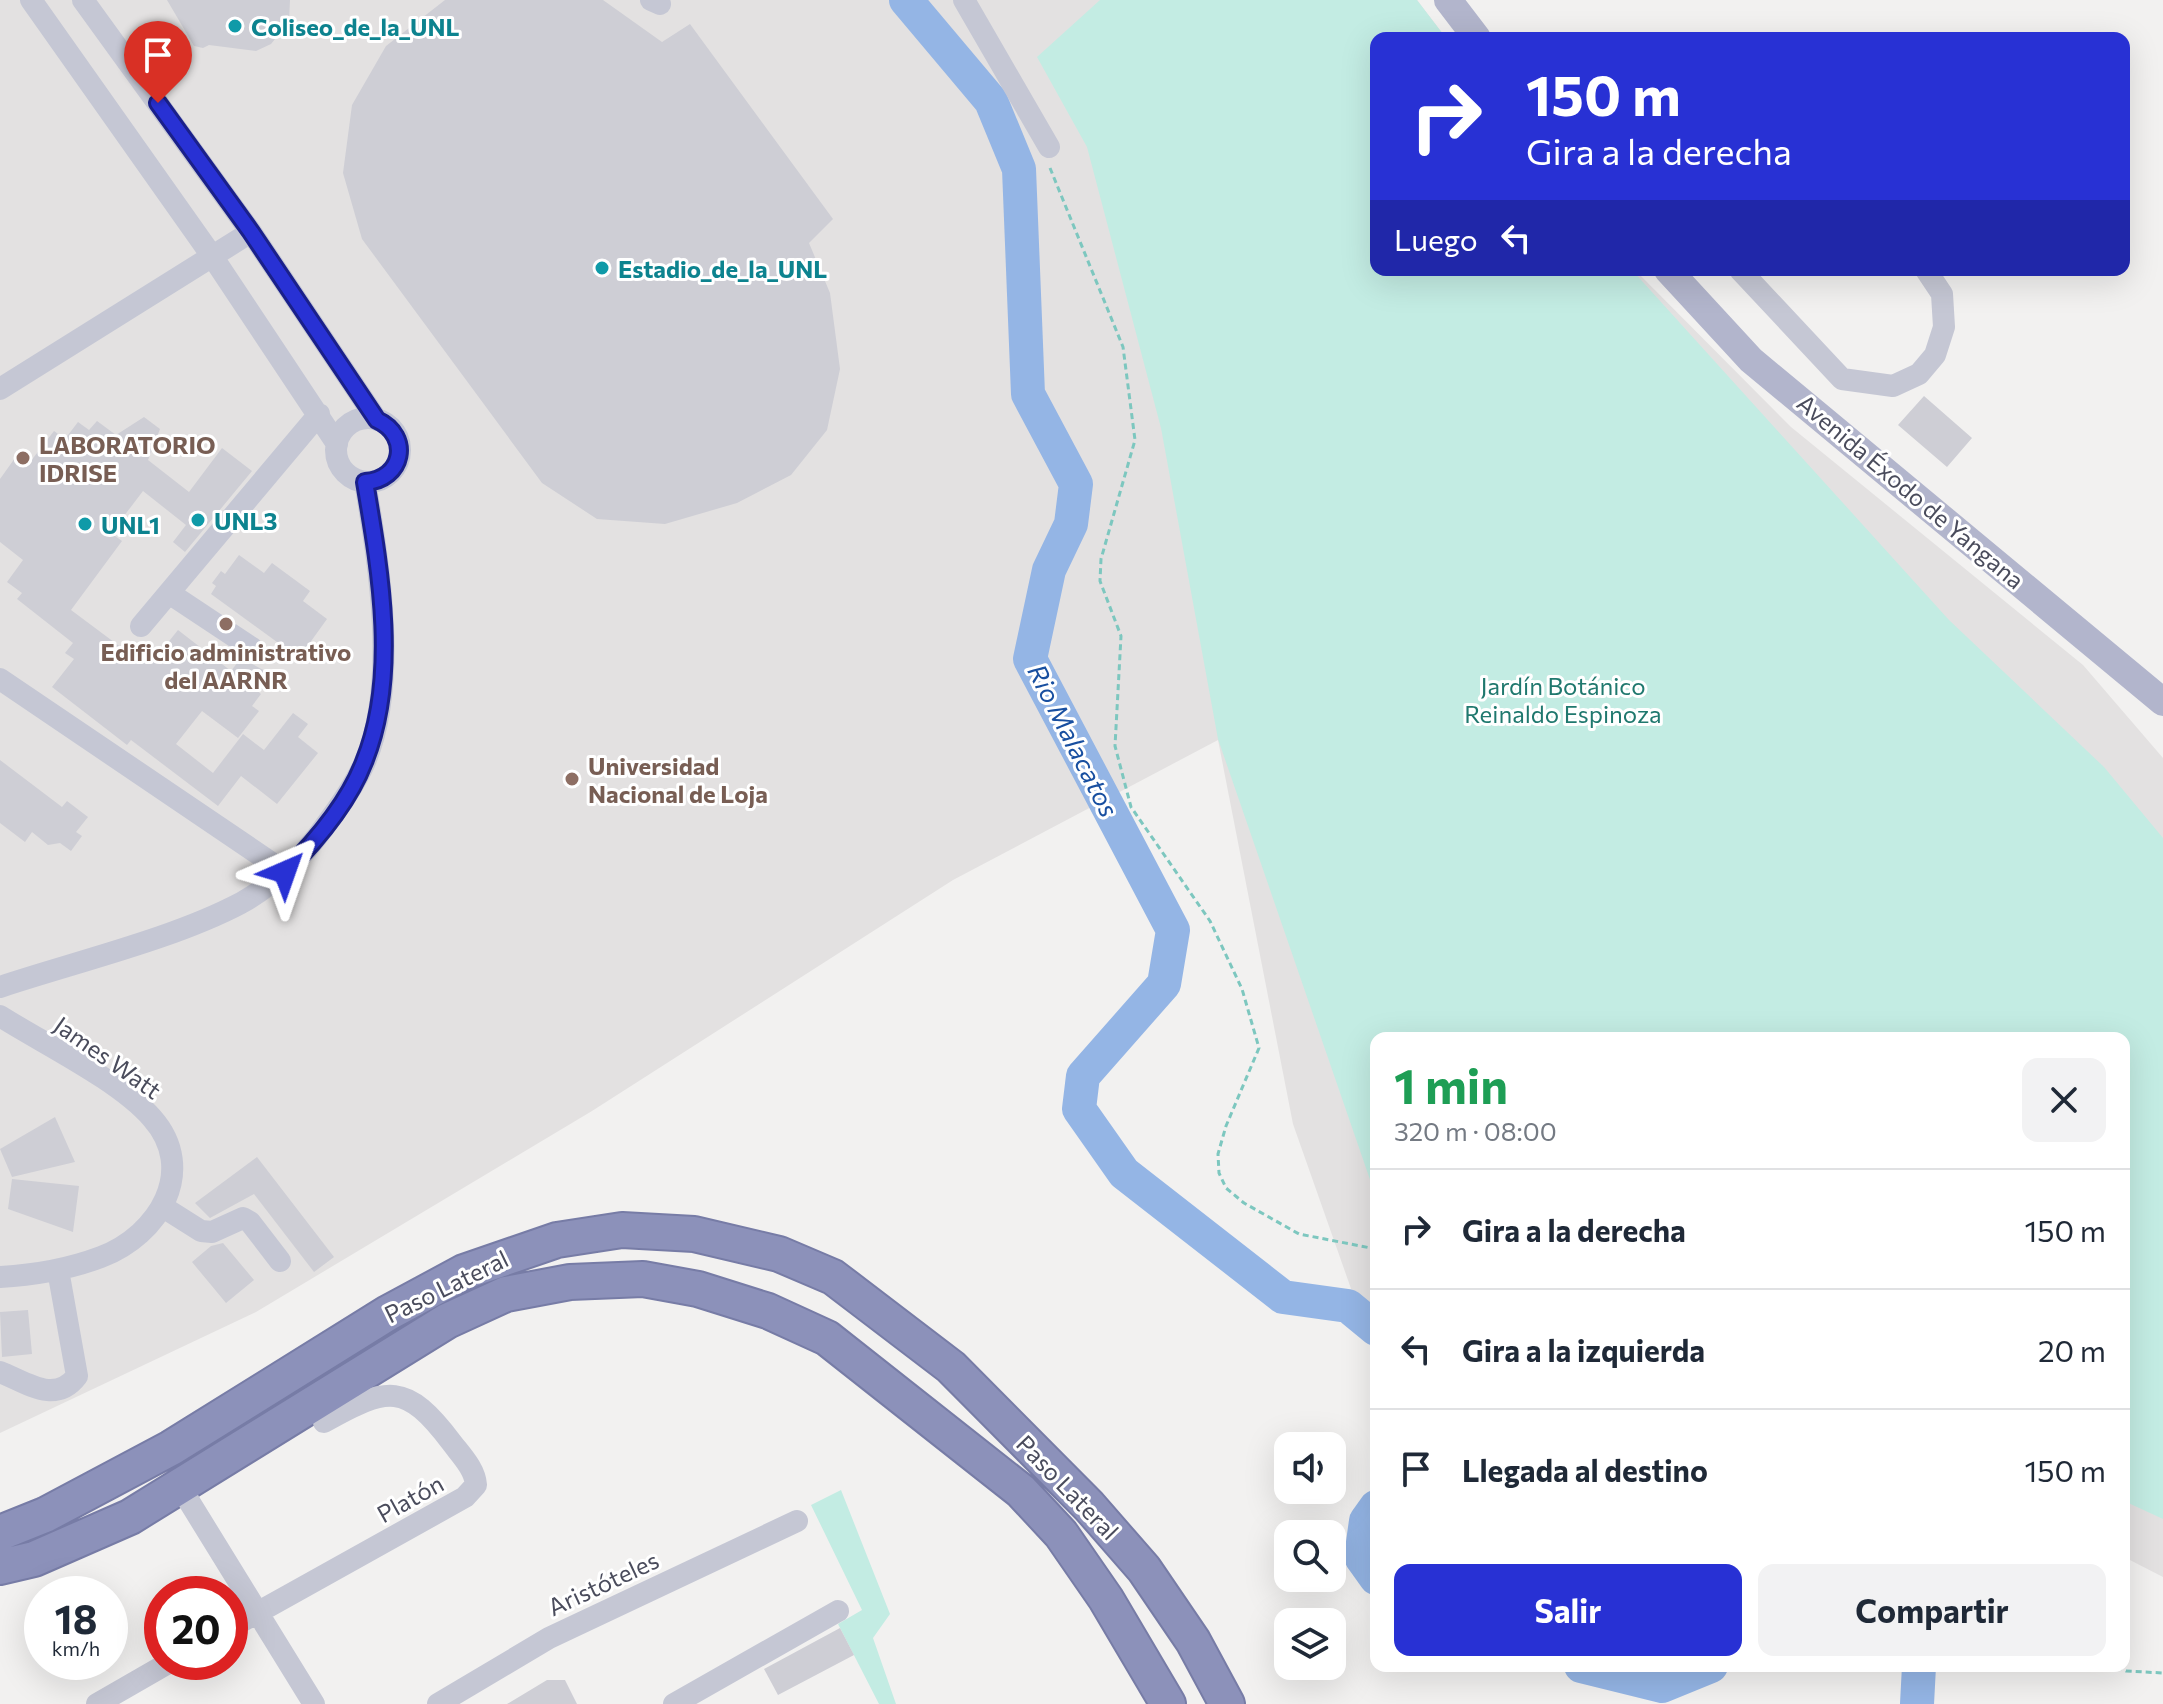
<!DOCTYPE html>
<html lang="es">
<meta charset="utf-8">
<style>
body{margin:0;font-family:Commissioner,sans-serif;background:#f2f2f3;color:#1f2937;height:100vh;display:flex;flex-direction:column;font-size:30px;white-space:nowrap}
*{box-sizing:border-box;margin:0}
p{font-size:26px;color:#747a83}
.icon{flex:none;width:44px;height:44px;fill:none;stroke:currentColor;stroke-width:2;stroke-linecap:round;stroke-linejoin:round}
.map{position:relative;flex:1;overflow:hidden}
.drawer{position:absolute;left:1370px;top:1032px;width:760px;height:640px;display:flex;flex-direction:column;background:#fff;border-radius:16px;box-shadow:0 8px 32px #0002}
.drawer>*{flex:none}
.top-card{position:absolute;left:1370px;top:32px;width:760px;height:244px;border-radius:16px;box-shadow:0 8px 32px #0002;background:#2831d4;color:#fff;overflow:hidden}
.tools{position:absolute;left:1274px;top:1432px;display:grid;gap:16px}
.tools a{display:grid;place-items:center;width:72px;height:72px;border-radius:16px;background:#fff;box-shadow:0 8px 32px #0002;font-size:40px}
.speed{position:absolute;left:24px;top:1576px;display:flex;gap:16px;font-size:40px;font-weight:700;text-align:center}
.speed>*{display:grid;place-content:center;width:104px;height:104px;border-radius:50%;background:#fff;box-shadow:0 8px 32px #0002;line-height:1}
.speed small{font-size:20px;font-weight:400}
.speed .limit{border:12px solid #d22;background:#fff;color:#111}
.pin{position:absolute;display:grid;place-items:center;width:68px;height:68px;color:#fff;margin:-82px -34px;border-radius:50% 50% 50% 0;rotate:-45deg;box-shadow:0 0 8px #0007}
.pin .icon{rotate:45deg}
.me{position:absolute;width:88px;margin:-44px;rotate:43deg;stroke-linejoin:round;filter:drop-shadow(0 0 6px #0008)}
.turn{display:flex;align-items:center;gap:28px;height:168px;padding:0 24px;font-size:36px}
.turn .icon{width:104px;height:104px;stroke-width:2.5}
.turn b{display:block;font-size:56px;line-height:68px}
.then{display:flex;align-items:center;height:76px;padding:0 24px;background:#0003;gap:16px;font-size:30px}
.round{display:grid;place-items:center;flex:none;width:84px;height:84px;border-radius:16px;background:#f2f2f3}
.summary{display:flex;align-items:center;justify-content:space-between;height:136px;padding:0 24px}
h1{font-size:48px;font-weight:700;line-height:60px;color:#1e9e55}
.action{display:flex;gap:16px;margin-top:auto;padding:16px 24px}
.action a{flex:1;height:92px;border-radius:16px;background:#2831d4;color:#fff;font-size:32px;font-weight:700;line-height:92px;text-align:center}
.action a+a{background:#f2f2f3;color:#1f2937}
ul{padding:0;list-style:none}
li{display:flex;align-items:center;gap:24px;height:120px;padding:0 24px;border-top:2px solid #e0e1e3}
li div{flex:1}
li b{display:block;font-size:30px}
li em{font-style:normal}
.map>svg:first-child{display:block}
.education{fill:#e3e1e1}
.green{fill:#c3ece3}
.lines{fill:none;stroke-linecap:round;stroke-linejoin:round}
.river{stroke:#94b5e5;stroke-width:34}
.building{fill:#ceced5}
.highway-casing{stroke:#777ca6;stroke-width:38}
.path{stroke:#7dc7bf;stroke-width:3;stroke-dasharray:6 4;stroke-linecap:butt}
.minor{stroke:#c5c7d4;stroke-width:22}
.major{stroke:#b2b5cc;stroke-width:28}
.highway{stroke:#8c91ba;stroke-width:34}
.route-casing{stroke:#1a208a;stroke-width:20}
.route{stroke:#2831d4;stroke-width:14}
.culture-dot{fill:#0f9aa8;stroke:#fff;stroke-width:3}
.education-dot{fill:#8d6e63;stroke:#fff;stroke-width:3}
.labels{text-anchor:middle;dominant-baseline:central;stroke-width:6;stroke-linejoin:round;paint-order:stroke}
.culture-label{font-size:24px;font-weight:bold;fill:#0d838f;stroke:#fff;text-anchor:start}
.education-label{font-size:24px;font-weight:bold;fill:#785e54;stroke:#fff;text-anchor:start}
.street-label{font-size:24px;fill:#4a4c5c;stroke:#fff}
.park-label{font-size:24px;fill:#1f786e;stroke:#fff}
.water-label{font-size:26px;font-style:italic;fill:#184fa0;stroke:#fff}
</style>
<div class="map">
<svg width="2163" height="1704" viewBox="0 0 2163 1704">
<rect width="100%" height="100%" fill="#f2f1f0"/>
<path class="education" d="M0,0h1417l29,38h-70v232h259l156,157 292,238 80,93v819l-39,-20v-519h-748v307l-15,-28 -68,-193 -75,-384 -265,140 -361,231 -336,201 -256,121z"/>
<path class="green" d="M1100,0h317l29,38h-70v232h256l317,350 155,147 59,71v681l-39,-18v-463h-748v159l-158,-458 -57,-311 -74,-281 -50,-90z
M841,1490l49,124 -17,24 23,66h-17l-41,-80 24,-14 -51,-105z"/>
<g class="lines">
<path class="river" d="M906,0l85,101 28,68 9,225 48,90 -5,40 -22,46 -19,89 143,271 -9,54 -81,92 -4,33 45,64 159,124 65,9 28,23
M1376,1507l-10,14 -5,36 15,21
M1581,1666l81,20 49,-20
M1917,1704l2,-38"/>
</g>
<path class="building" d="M167,0h123l-1,22 -18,22 -15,7 -47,-6 -6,3 -9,-2z
M445,0h158l59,42 28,-18 143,195 -24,24 21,50 10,76 -13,61 -36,45 -54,28 -72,21 -68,-5 -55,-36 -180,-244 -19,-66 9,-68 34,-59z
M1924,396l48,42 -25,29 -49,-42z
M144,417l16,12 -12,31 41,32 33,-44 30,23 -67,81 -12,-10 13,-17 -43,-34 -32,42 11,8 -51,69 63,47 6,-8 14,11 24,-30 53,41 10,-13 26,14 -13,16 7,6 -9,12 7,5 -21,27 -36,-27 -26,33 37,29 30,-39 21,16 29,-37 15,11 -10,13 20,16 -41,51 -36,-28 -23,30 -87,-66 -4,5 -75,-58 22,-28 -9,-6 8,-10 -56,-44 5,-6 -15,-11 16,-22 -23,-18v-63l15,-21 12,8 27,-35 11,8 13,-17 11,8 8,-9 19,14z
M239,555l25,18 8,-10 38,28 -7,10 24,18 -28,39 -88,-64 5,-8 -4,-3 9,-12 4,3z
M0,760l62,47 5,-6 21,16 -12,15 6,4 -11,15 -11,-8 -12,2 -16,-13 -7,10 -25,-19z
M55,1117l20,45 -63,15 -12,-28z
M257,1157l77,100 -20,15 -60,-78 -44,24 -15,-15z
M12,1179l67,7 -6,46 -65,-23z
M223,1243l31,37 -28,23 -34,-41 19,-16z
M28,1310l4,44 -30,3 -2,-45z
M840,1628l14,27 -76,40 -14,-26z
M547,1680h18l12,24h-70z"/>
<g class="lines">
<defs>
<path id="highway" d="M0,1533l45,-18 126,-67 217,-135 76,-41 93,-32 65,-10 72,4 85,20 54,23 118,90 138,139 55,63 49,72 34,63
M0,1567l34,-8 96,-42 317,-196 59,-27 64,-12 73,-3 55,10 70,22 59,27 194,153 40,43 45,65 62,105"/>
</defs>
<use href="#highway" class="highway-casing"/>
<path class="path" d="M1050,168l73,179 12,93 -34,119 -1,22 21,55 -6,110 16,61 79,114 32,68 17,59 -33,78 -8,28 1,19 7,15 18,15 55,31 77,15
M2117,1666l9,5 37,2"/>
<path class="minor" d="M31,0l181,256 125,188
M83,0l168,232 126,188
M651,0l9,4
M964,0l85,147
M1740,270l102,109 51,7 26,-12 16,-19 9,-28 -2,-33 -16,-24
M0,389l251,-157
M336 450a32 32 0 1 1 64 0a32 32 0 1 1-64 0Z
M169,593l83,55
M141,626l178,-212
M0,679l285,193
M0,987c75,-25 173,-48 241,-84 34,-19 62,-46 84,-77 15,-20 29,-40 39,-62 35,-79 15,-200 1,-282
M0,1016c44,28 119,64 152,102 46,52 7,117 -51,139 -32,12 -66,18 -101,20
M163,1207l38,24 11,1 31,-14 7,4 30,39
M0,1372c26,10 55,33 77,4l-19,-106
M179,1485l135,219
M230,1628l235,-131 11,-12c-1,-16 -15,-30 -24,-42 -46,-61 -64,-57 -128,-21
M97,1704l73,-42
M438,1704l111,-66 248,-117
M674,1704l164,-93"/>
<path class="major" d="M1448,0l29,38
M1668,270l83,90 412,342"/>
<use href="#highway" class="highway"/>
</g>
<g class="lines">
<defs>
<path id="route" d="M158,103l93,129 126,188c35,16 26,60 -12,62 15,88 34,194 -1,280 -16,42 -48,79 -79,110"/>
</defs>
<use href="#route" class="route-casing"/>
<use href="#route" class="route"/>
</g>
<g class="culture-dot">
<circle cx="235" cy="26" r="8"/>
<circle cx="602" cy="268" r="8"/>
<circle cx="198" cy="520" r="8"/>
<circle cx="85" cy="524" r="8"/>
</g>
<g class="education-dot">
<circle cx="23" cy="458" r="8"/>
<circle cx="226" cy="624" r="8"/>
<circle cx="572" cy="779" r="8"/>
</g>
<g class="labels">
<g class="culture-label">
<text x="251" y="26">Coliseo_de_la_UNL</text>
<text x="618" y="268">Estadio_de_la_UNL</text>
<text x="214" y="520">UNL3</text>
<text x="101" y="524">UNL1</text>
</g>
<g class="education-label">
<text x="39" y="444">LABORATORIO<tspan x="39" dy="28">IDRISE</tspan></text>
<text x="226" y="651" text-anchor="middle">Edificio administrativo<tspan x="226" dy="28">del AARNR</tspan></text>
<text x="588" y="765">Universidad<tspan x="588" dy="28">Nacional de Loja</tspan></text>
</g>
<g class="street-label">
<text transform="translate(1911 491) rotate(40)">Avenida Éxodo de Yangana</text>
<text transform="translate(108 1057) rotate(35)">James Watt</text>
<text transform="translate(446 1286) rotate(-26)">Paso Lateral</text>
<text transform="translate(1068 1487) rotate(46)">Paso Lateral</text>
<text transform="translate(410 1498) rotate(-29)">Platón</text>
<text transform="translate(603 1583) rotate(-25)">Aristóteles</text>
</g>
<g class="park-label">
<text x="1563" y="685">Jardín Botánico<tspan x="1563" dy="28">Reinaldo Espinoza</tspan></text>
</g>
<g class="water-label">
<text transform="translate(1074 740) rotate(63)">Rio Malacatos</text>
</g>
</g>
</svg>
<div class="tools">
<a><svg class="icon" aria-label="sound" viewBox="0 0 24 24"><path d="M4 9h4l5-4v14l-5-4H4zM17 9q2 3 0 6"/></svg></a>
<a><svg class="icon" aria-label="search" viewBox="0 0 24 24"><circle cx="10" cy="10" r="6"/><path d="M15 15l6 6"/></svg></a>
<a><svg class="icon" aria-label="layers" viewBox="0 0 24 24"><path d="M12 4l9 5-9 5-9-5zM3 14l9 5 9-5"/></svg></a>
</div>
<div class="speed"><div>18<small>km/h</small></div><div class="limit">20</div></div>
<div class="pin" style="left:158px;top:103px;background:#d93025"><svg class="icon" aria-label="arrive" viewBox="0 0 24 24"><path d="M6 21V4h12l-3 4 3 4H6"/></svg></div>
<svg class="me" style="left:285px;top:872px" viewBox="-20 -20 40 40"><path d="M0-17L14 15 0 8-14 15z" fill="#2831d4" stroke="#fff" stroke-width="4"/></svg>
<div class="top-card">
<div class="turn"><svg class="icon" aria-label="right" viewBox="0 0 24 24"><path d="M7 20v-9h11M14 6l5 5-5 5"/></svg><div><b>150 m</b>Gira a la derecha</div></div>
<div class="then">Luego<svg class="icon" aria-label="left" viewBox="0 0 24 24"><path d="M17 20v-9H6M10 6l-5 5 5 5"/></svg></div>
</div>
<section class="drawer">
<div class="summary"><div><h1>1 min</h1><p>320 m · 08:00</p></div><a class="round"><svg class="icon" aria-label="close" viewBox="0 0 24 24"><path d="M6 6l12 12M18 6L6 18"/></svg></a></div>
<ul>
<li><svg class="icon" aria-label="right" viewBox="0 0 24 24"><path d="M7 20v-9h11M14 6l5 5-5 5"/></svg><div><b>Gira a la derecha</b></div><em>150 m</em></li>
<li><svg class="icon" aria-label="left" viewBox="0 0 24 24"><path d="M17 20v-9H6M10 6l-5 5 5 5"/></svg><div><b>Gira a la izquierda</b></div><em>20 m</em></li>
<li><svg class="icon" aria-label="arrive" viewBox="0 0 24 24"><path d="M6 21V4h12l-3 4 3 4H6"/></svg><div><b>Llegada al destino</b></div><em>150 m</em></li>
</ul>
<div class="action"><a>Salir</a><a>Compartir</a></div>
</section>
</div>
